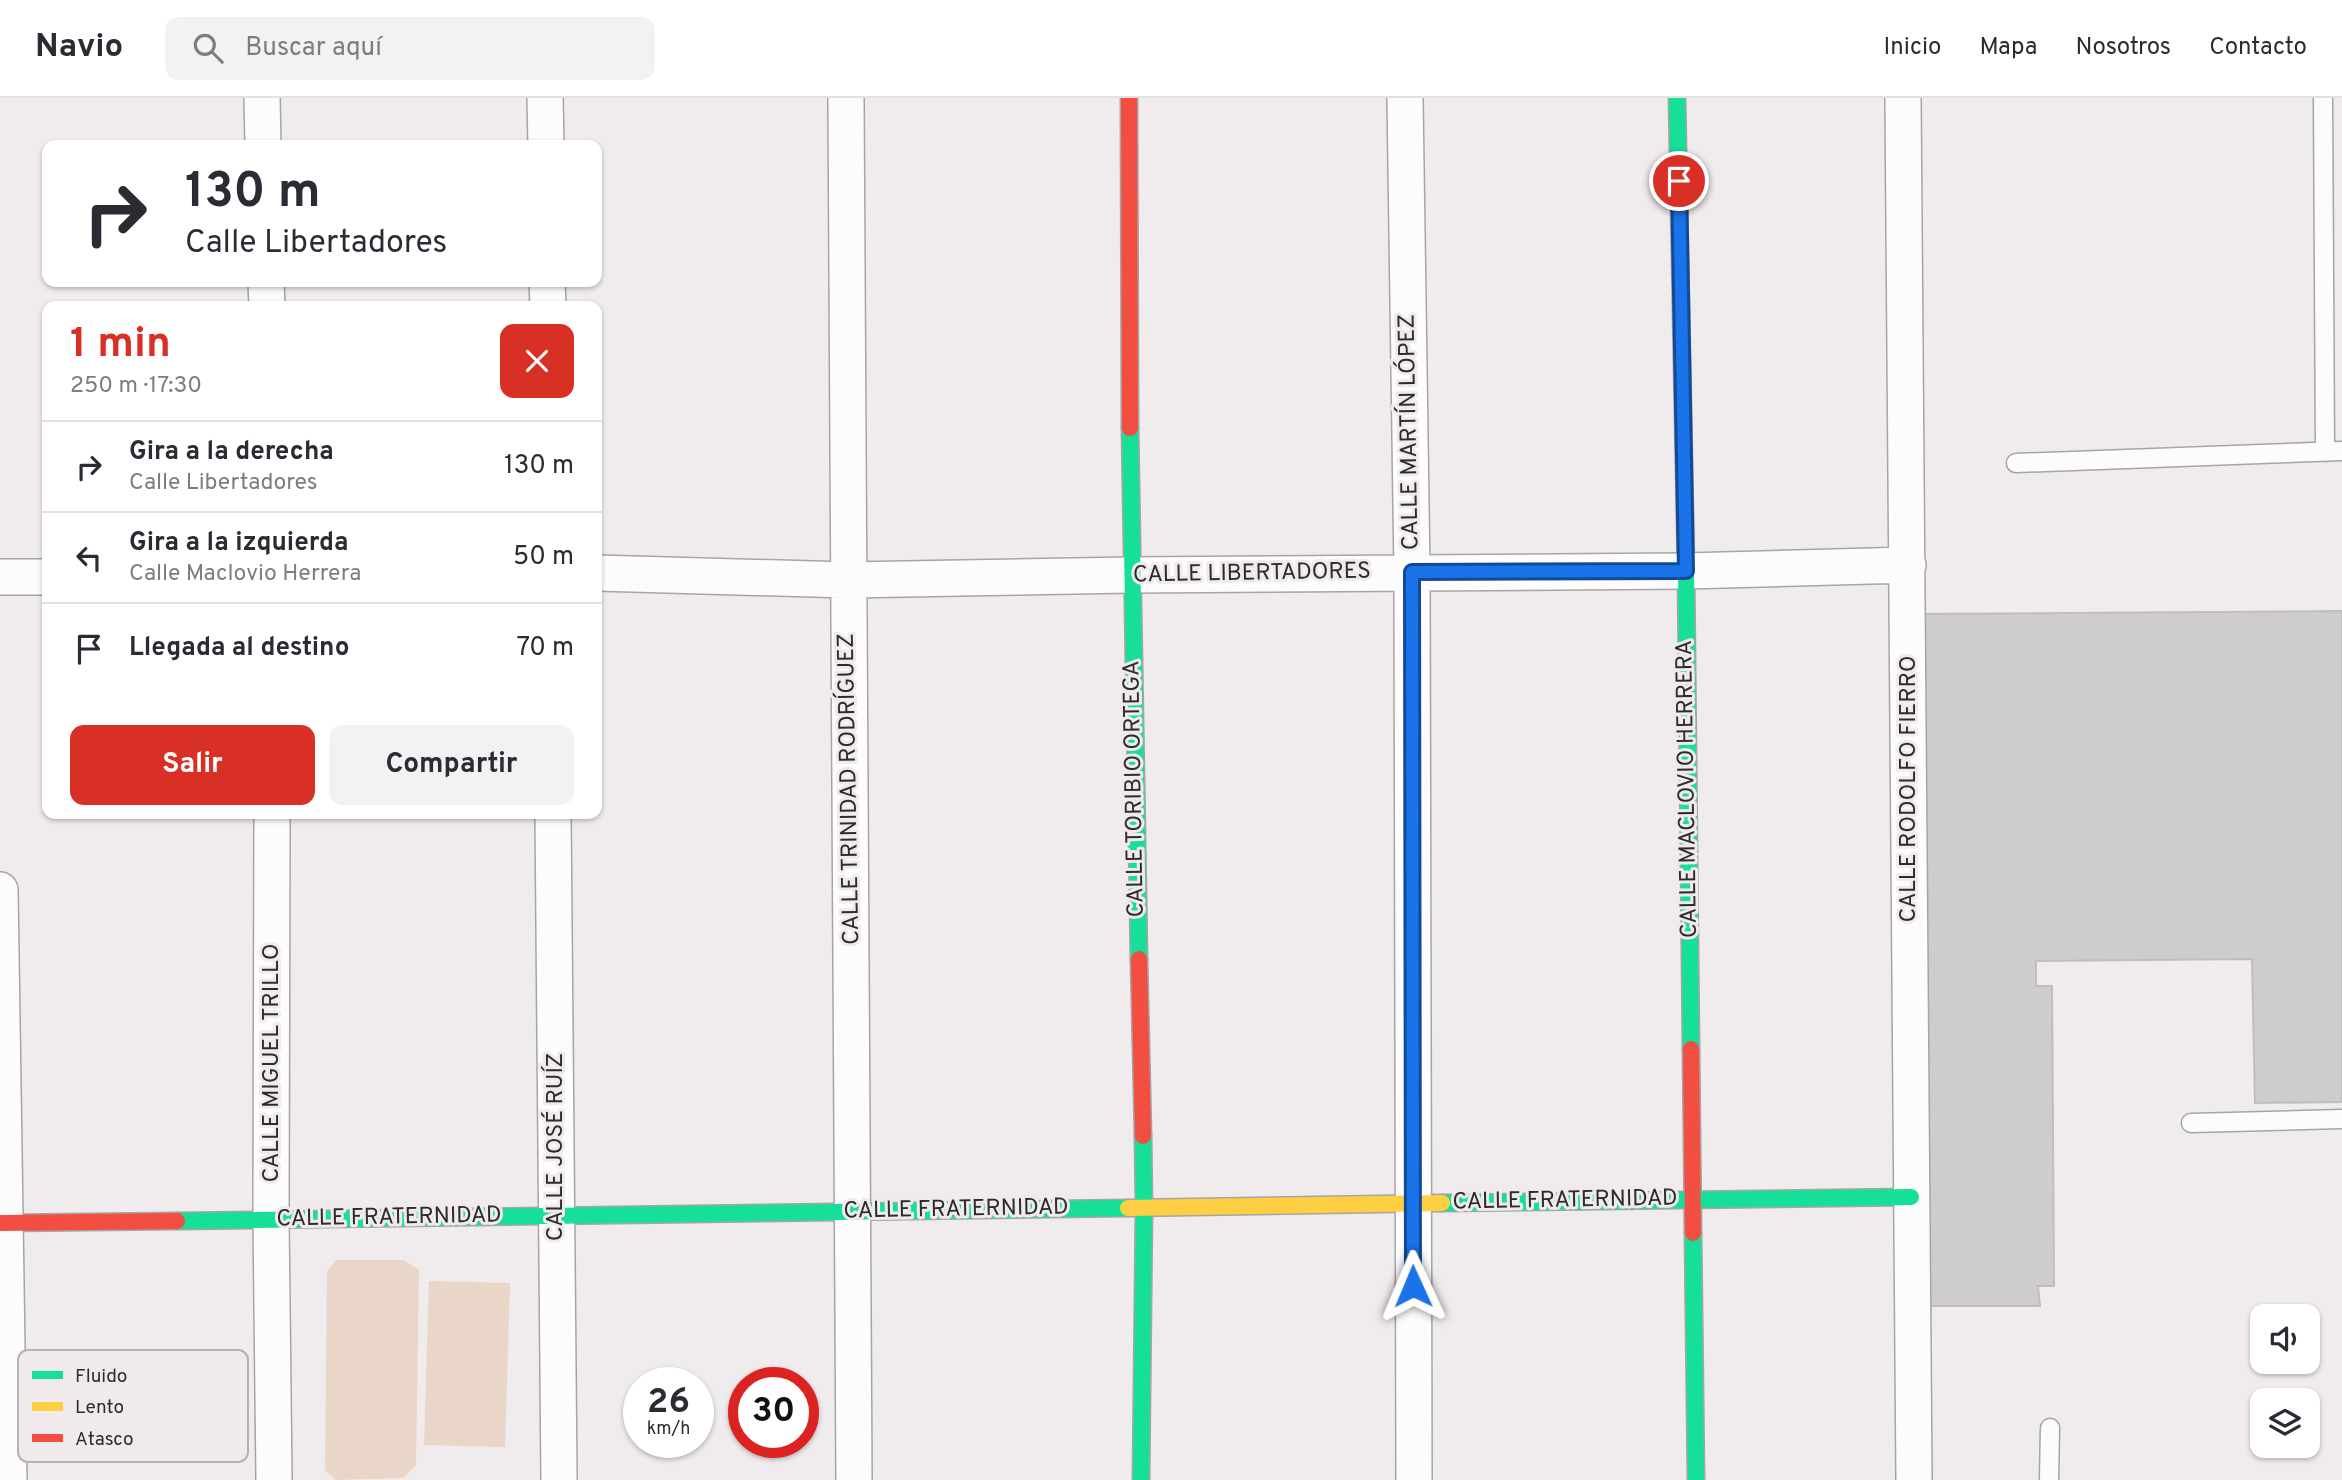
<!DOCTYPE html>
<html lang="es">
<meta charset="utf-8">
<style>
body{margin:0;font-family:Overpass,sans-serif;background:#f2f2f3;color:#2b2b33;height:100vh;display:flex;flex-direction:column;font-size:26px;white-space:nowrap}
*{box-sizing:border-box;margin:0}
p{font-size:23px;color:#7c7c81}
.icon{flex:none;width:38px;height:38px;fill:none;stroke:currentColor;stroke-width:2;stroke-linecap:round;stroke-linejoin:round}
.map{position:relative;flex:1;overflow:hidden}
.sheet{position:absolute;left:42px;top:203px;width:560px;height:518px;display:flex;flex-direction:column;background:#fff;border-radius:14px;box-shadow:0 2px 5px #0004}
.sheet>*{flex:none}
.guide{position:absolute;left:42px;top:42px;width:560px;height:147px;border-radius:14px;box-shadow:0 2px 5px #0004;background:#fff;color:#2b2b33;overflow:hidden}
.tools{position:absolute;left:2250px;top:1206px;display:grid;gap:14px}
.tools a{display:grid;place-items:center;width:70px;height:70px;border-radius:14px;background:#fff;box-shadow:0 2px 5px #0004;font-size:35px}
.speed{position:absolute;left:623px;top:1269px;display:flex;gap:14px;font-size:35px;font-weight:700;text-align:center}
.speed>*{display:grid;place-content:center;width:91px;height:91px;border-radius:50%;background:#fff;box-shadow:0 2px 5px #0004;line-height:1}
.speed small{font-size:18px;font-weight:400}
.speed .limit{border:10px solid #d22;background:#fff;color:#111}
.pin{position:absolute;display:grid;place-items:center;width:60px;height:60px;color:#fff;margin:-30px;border:4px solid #fff;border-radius:50%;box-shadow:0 2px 7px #0007}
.me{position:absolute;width:77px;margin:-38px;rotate:359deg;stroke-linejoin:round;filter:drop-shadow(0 0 5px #0008)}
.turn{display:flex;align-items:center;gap:24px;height:147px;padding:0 28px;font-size:32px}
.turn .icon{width:91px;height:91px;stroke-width:2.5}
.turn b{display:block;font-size:49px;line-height:60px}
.round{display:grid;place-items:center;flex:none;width:74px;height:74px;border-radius:14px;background:#f2f2f3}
.overview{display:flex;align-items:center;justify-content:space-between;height:119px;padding:0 28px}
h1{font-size:42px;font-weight:700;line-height:52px;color:#d93025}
.action{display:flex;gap:14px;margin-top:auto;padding:14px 28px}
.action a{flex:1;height:80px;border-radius:14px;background:#d93025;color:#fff;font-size:28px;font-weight:700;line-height:80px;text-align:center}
.action a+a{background:#f2f2f3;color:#2b2b33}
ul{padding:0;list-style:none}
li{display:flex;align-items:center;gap:21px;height:91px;padding:0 28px;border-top:2px solid #e1e1e2}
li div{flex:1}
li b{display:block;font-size:26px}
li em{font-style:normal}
header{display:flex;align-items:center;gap:42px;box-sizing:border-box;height:98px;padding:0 35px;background:#fff;border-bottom:2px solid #e1e1e2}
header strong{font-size:33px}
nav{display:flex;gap:38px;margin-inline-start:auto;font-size:24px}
.search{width:490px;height:63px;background:#f2f2f3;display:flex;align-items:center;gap:18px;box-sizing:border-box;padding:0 24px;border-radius:14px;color:#7c7c81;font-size:26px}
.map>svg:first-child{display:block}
.green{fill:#ead5c9}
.building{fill:#cfcccd;stroke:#c0bdbe;stroke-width:2}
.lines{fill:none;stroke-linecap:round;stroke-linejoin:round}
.lane-casing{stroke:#a7a4a5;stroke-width:21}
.street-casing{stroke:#a7a4a5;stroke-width:38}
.fast-casing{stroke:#a7a4a5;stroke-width:19}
.slow-casing{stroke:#a7a4a5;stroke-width:19}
.jam-casing{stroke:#a7a4a5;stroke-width:19}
.lane{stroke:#fdfcfc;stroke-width:18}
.street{stroke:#fdfcfc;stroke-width:35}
.fast{stroke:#16e098;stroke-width:16}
.slow{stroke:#ffcf43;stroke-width:16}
.jam{stroke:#f24e42;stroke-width:16}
.route-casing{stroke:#114b97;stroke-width:18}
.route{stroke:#1a73e8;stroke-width:12}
.labels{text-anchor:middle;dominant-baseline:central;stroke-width:6;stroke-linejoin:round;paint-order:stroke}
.street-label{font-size:23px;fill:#2d2b2c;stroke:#f1eaed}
.key{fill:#f1eaed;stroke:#b6b1b3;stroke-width:2}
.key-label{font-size:19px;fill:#2d2b2c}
</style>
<header>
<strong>Navio</strong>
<div class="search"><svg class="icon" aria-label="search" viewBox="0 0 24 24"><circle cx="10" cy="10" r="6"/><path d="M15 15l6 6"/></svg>Buscar aquí</div>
<nav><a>Inicio</a><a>Mapa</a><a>Nosotros</a><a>Contacto</a></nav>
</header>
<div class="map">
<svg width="2342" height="1382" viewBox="0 0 2342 1382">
<rect width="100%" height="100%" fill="#f0ebed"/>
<path class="green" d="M336,1162h68l15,10 -3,195 -13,13 -67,2 -11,-10 2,-198z
M429,1183l81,2 -5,164 -81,-2z"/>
<path class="building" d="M2342,513v491l-87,1 -3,-144 -216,2v25h16l2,300h-16l2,20h-118l-5,-692z"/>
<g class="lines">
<defs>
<path id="lane" d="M2323,0l2,354
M2016,365l326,-12
M2191,1025l151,-4
M2049,1382l1,-52"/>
<path id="street" d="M262,0l1,47
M545,0l1,47
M846,0l8,1382
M1405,0l7,474 2,908
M1903,0l11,1382
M266,184l1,24
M547,184l1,24
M597,475l251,7 283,-5 555,-4 222,-6
M0,479h47
M272,716l-1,405 3,261
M553,716l6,666
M0,792l9,590"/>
<path id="fast" d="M1677,0l9,473 5,478
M1130,330l9,531
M1442,1105l469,-6
M177,1123l951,-13
M1693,1135l3,247
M1141,1382l3,-273 -1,-71"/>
<path id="slow" d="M1128,1110l314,-5"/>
<path id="jam" d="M1129,0l1,330
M1139,861l4,177
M1691,951l2,184
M0,1125l177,-2"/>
</defs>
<use href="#lane" class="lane-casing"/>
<use href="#street" class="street-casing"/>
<use href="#fast" class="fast-casing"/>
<use href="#slow" class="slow-casing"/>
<use href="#jam" class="jam-casing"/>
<use href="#lane" class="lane"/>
<use href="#street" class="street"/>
<use href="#fast" class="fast"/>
<use href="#slow" class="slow"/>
<use href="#jam" class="jam"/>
</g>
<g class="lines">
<defs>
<path id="route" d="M1413,1188l-1,-714 274,-1 -7,-390"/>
</defs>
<use href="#route" class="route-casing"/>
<use href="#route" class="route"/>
</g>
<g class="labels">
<g class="street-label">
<text transform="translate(1410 334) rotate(-91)">CALLE MARTÍN LÓPEZ</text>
<text transform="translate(1252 476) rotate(-1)">CALLE LIBERTADORES</text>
<text transform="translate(850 691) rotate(-91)">CALLE TRINIDAD RODRÍGUEZ</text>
<text transform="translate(1135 691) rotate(-91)">CALLE TORIBIO ORTEGA</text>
<text transform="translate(1688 691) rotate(-91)">CALLE MACLOVIO HERRERA</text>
<text transform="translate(1909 691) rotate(-90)">CALLE RODOLFO FIERRO</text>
<text transform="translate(272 965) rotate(-90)">CALLE MIGUEL TRILLO</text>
<text transform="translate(556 1049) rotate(-90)">CALLE JOSÉ RUÍZ</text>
<text transform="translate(1565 1103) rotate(-1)">CALLE FRATERNIDAD</text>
<text transform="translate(956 1112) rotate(-1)">CALLE FRATERNIDAD</text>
<text transform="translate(389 1120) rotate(-1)">CALLE FRATERNIDAD</text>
</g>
</g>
<rect x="18" y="1252" width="230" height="112" rx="10" class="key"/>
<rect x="32" y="1273" width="31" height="8" fill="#16e098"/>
<rect x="32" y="1304" width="31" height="9" fill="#ffcf43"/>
<rect x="32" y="1336" width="31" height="8" fill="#f24e42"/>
<g class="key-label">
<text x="75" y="1284">Fluido</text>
<text x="75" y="1315">Lento</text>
<text x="75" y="1347">Atasco</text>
</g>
</svg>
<div class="tools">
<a><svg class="icon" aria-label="sound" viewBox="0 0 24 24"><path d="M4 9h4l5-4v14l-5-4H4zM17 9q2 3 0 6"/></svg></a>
<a><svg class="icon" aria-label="layers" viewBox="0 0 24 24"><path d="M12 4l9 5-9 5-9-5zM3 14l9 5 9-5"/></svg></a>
</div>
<div class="speed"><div>26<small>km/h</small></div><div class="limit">30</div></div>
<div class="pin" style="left:1679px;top:83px;background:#d93025"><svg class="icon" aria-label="arrive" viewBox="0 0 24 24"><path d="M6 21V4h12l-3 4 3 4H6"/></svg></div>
<svg class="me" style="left:1413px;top:1188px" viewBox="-20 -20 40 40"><path d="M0-17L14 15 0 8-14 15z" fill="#1a73e8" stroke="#fff" stroke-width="4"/></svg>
<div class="guide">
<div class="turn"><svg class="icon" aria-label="right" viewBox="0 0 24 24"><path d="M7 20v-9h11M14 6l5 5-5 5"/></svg><div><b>130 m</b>Calle Libertadores</div></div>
</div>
<section class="sheet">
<div class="overview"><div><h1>1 min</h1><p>250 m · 17:30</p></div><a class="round" style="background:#d93025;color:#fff"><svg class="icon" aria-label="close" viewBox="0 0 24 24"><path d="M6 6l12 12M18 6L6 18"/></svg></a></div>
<ul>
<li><svg class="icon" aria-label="right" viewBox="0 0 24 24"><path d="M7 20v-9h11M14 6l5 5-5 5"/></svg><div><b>Gira a la derecha</b><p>Calle Libertadores</p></div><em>130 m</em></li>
<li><svg class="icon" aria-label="left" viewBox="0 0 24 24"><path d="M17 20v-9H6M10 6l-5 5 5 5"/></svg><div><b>Gira a la izquierda</b><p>Calle Maclovio Herrera</p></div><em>50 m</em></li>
<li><svg class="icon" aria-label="arrive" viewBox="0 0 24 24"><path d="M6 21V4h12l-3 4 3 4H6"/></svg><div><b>Llegada al destino</b></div><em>70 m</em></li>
</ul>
<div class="action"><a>Salir</a><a>Compartir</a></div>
</section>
</div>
